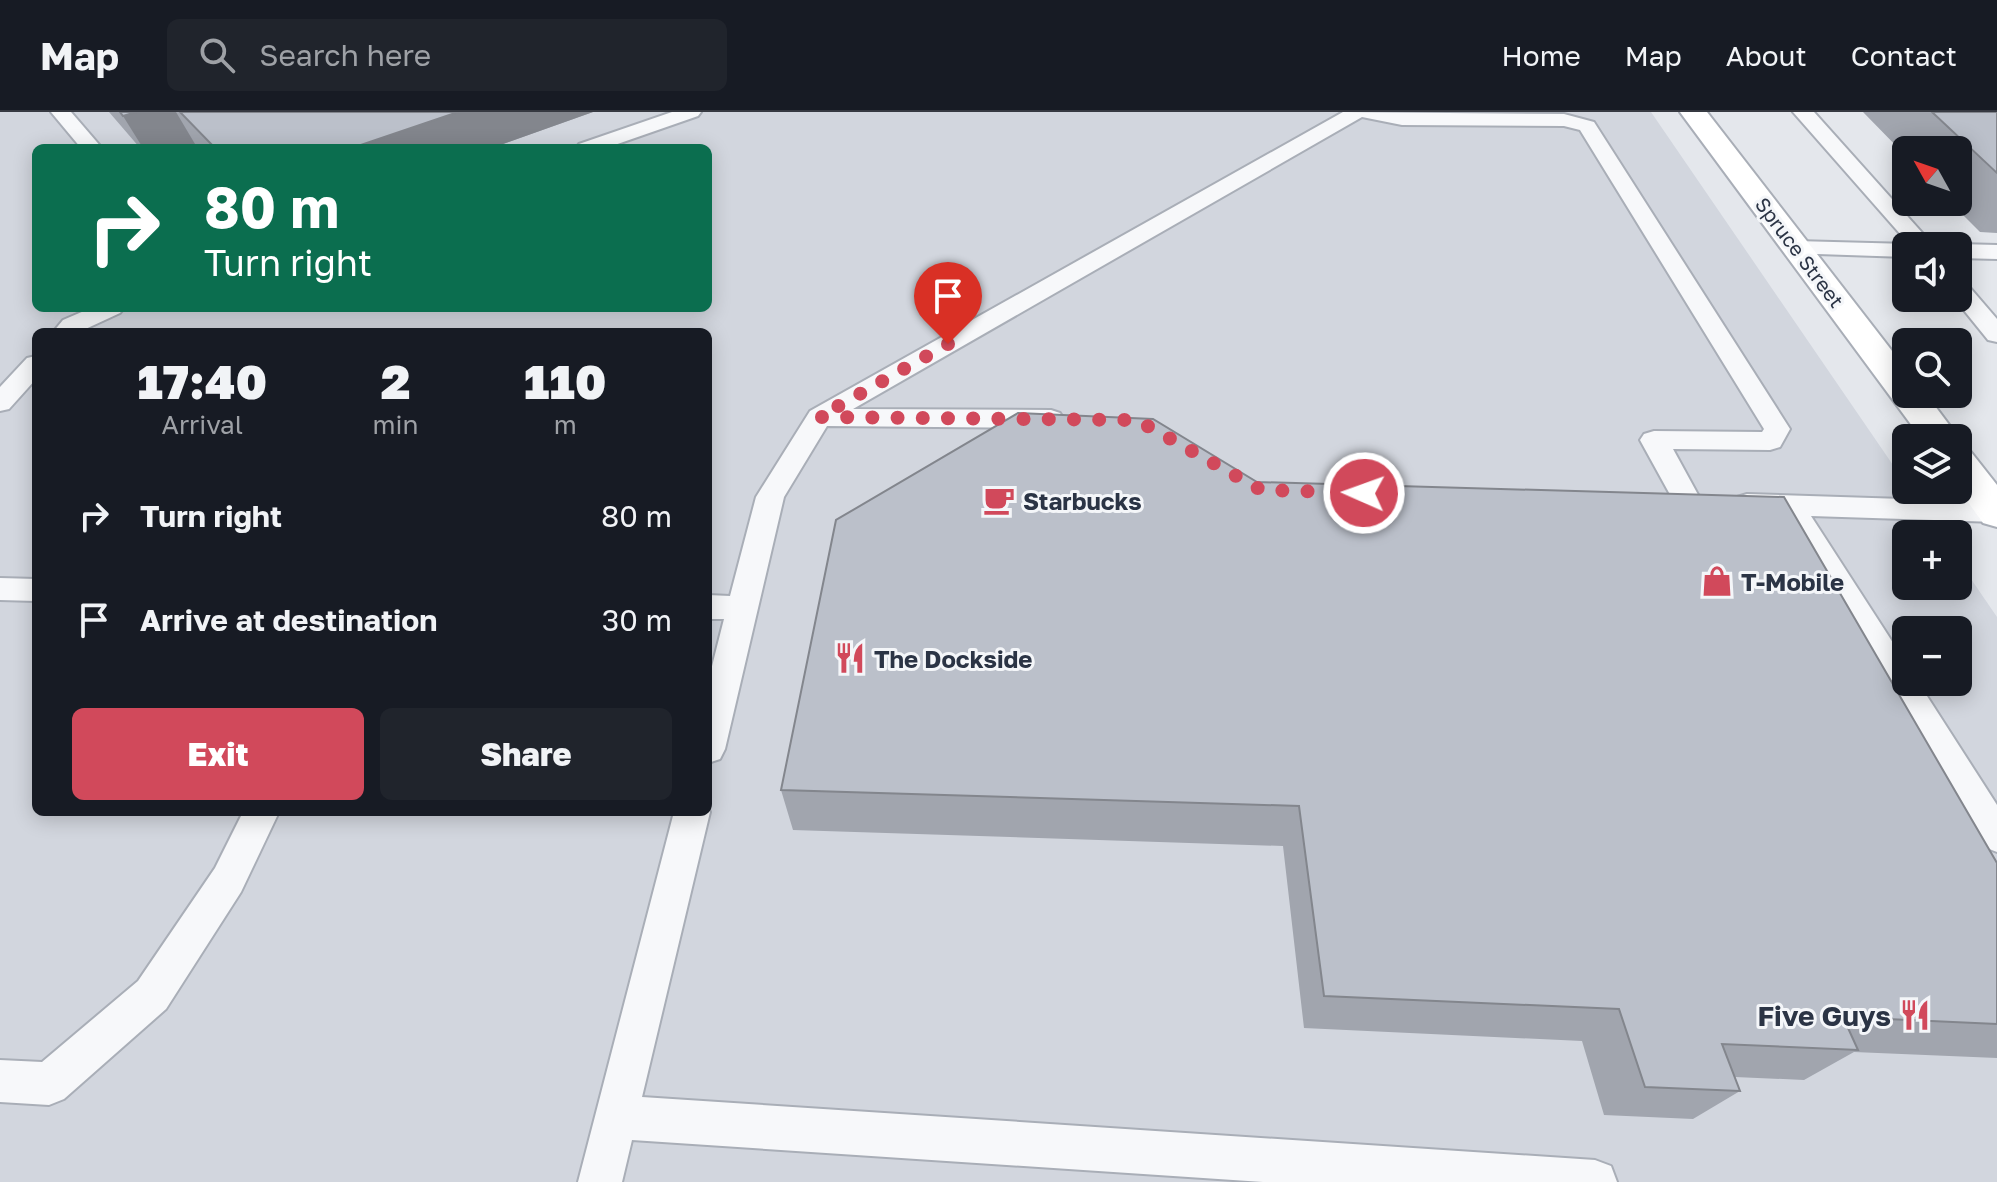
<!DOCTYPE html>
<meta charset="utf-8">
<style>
body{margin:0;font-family:"Golos Text",sans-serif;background:#20242c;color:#f1f3f6;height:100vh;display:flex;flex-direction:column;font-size:30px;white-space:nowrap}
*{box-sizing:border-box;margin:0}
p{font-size:26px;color:#9ea1a6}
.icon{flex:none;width:44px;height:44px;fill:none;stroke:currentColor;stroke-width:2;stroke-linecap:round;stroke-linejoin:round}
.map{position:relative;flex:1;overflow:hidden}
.side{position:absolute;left:32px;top:216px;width:680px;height:488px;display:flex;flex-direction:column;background:#171b24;border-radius:12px;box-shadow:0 4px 20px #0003}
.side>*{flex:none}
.hud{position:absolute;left:32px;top:32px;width:680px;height:168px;border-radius:12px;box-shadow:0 4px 20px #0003;background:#0b6e4f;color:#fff;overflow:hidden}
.needle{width:52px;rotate:310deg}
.buttons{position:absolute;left:1892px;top:24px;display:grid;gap:16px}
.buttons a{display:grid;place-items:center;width:80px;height:80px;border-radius:12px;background:#171b24;box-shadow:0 4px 20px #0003;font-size:40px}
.pin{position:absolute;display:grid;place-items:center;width:68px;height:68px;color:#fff;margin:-82px -34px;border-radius:50% 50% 50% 0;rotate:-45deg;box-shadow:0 0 8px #0007}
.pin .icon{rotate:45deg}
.me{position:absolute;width:88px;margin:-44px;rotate:272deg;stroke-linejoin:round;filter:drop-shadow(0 0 6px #0008)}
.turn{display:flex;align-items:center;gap:28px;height:168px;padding:0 40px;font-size:36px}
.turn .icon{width:104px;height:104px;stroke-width:2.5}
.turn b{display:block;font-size:56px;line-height:68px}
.eta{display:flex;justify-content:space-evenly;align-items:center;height:136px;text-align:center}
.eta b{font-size:48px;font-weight:800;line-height:56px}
.cta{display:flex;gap:16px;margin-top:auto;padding:16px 40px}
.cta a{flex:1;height:92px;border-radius:12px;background:#d1495b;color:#fff;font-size:32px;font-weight:800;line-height:92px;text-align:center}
.cta a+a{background:#20242c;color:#f1f3f6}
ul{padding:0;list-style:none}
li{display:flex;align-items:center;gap:24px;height:104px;padding:0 40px}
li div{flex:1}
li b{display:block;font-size:30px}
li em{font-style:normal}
header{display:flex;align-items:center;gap:48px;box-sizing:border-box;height:112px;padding:0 40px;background:#171b24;border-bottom:2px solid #363941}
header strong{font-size:38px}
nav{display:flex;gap:44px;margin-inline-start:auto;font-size:28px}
.search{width:560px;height:72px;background:#20242c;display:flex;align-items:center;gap:20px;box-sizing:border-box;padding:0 28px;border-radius:12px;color:#9ea1a6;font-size:30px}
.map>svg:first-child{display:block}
.built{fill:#d2d6de;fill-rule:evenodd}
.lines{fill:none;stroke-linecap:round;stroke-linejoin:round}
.lane-casing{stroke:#a9aeb7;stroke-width:4}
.secondary-casing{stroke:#a9aeb7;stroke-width:4}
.lane{fill:#f7f8fa;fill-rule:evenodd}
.secondary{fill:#fff;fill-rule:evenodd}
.wall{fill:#a1a5ae}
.shaded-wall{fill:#83868d}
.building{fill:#bbc0ca;stroke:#83868d;stroke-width:2}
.route{stroke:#d1495b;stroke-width:14;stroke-dasharray:0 25.2}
.labels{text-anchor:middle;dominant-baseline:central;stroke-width:6;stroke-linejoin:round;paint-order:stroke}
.far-street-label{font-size:20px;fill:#2b3445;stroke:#f4f6f9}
.poi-label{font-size:24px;font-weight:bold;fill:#2b3445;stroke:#f4f6f9;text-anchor:start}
.near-poi-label{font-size:28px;font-weight:bold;fill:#2b3445;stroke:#f4f6f9;text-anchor:end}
</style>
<header>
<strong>Map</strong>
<div class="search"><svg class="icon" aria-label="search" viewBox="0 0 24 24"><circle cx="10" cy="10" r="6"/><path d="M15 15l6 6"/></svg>Search here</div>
<nav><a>Home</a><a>Map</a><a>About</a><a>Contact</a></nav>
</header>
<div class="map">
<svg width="1997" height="1070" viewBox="0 0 1997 1070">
<rect width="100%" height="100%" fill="#e4e7ec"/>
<path class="built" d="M0,0h1651l255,372v6h4l30,44h-34v52h52v-26l39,57v565h-1997zM36,36h672v160h-672zM36,220h672v480h-672zM1906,518h52v52h-52z"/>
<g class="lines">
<defs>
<path id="lane" d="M51,0h20l31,36h-21z
M672,0h29l-3,4 -92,32h-30l3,-4z
M1343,0l221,2 30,8 196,307 -10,18 -10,3 -97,-1 29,53 -4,7 -10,3 -10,-3 -38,-69 4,-6 10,-3 108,1 2,-3 -184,-299 -16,-4 -162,-1 -40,-8 -509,292 198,1 9,3 4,6 -4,6 -9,3 -224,-2 -43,71 -59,252 -5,10 -12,4v-81l16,-63h-16v-24l22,1 26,-99 54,-86z
M1793,0h21l120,134h-28v11l-118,-4 -3,-5 3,-5 8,-2 113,3z
M1958,132l39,1v14l-39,-1v-12h-7z
M1958,169l8,2 31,36v23l-9,-2 -34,-42h4z
M91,196h33l-4,5 -41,19h-26l10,-12z
M36,244v23l-27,30 -9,2v-24l27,-29z
M1747,382l250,8 -1,20 -185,-6 95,147v19h12l79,123v47l-13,-5 -203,-332 -44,-4 -4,-7 4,-7z
M0,466l36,1v22l-36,-1z
M708,696l2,4 -68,285 953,63 16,6 6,16h-354l-631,-42 -10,42h-44l96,-370h34z
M243,700h36l-38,80 -75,117 -102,90 -15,6 -49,-3v-42l42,2 96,-81 77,-113z"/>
<path id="secondary" d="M1680,0h27l199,257v25h20l33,44 -1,1 -37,-1z
M1958,336l13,4 26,33v42l-14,-4 -25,-35z"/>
</defs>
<use href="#lane" class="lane-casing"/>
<use href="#secondary" class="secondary-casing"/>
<use href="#lane" class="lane"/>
<use href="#secondary" class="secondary"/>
</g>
<path class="wall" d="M109,0h484l-101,36h-293l-4,-4 -12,4h-43z
M1863,0h134v121l-17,-1 -30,-30h8v-52h-52v6z
M1257,370l740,381v195l-143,-6 -50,28 -69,-3 5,14 -47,28 -89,-4 -22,-74 -278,-13 -21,-182 -490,-16 -12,-40z"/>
<path class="shaded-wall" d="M136,0h40l19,32 -12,4h-40l-20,-32z
M458,0h135l-101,36h-140z"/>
<path class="building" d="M120,0h16l-13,4z
M180,0h278l-106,36h-137z
M1932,0h65v61z
M1018,301l135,6 104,63 527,15 213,366v161l-154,-7 15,33 -136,-6 18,47 -95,-4 -26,-78 -295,-13 -25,-190 -518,-16 55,-270z"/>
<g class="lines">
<path class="route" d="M948,232l-129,73 318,3 124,70 103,3"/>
</g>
<defs>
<symbol id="cafe-bare" viewBox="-9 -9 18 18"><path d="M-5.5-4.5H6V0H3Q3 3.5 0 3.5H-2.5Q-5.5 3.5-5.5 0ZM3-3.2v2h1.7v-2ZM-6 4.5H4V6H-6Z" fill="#d1495b" stroke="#f4f6f9" stroke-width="2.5" paint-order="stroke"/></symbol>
<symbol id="shop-bare" viewBox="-9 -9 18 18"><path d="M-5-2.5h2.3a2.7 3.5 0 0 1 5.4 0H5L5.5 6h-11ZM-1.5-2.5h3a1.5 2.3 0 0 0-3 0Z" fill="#d1495b" stroke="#f4f6f9" stroke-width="2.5" paint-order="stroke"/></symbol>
<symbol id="restaurant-bare" viewBox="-9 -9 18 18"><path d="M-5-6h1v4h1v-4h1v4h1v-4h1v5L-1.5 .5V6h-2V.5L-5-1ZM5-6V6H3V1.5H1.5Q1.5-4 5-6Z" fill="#d1495b" stroke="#f4f6f9" stroke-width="2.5" paint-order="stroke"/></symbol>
</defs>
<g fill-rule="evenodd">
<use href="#cafe-bare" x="977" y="366" width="44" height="44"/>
<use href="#shop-bare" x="1695" y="447" width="44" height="44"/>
<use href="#restaurant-bare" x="828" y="524" width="44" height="44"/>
<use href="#restaurant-bare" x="1893" y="881" width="44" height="44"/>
</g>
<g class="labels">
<g class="far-street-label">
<text transform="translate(1800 140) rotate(53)">Spruce Street</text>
</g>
<g class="poi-label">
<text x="1023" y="388">Starbucks</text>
<text x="1741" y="469">T-Mobile</text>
<text x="874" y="546">The Dockside</text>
</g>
<g class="near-poi-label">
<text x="1891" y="903">Five Guys</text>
</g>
</g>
</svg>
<div class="buttons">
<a><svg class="needle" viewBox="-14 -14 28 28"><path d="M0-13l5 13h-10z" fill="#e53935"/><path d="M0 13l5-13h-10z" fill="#9ea1a6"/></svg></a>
<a><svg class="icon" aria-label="sound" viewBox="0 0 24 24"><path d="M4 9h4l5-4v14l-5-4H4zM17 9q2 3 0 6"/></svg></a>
<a><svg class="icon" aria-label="search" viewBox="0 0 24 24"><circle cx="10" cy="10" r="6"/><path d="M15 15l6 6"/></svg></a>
<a><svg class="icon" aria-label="layers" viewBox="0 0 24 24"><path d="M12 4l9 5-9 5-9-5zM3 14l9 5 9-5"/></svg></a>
<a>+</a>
<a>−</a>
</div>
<div class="pin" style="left:948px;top:232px;background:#d93025"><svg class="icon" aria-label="arrive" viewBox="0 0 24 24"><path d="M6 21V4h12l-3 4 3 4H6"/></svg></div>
<svg class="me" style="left:1364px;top:381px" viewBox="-20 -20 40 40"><circle r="17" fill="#d1495b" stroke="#fff" stroke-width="3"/><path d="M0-11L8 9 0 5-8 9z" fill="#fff"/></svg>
<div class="hud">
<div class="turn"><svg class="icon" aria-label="right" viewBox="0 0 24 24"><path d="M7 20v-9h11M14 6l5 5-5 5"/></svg><div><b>80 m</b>Turn right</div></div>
</div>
<section class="side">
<div class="eta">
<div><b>17:40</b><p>Arrival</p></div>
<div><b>2</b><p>min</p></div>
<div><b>110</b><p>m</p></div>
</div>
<ul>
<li><svg class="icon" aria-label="right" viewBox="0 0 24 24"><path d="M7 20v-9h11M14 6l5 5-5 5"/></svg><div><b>Turn right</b></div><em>80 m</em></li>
<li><svg class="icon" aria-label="arrive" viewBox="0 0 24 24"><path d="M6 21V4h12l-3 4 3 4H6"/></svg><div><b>Arrive at destination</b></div><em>30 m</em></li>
</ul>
<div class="cta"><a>Exit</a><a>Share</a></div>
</section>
</div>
